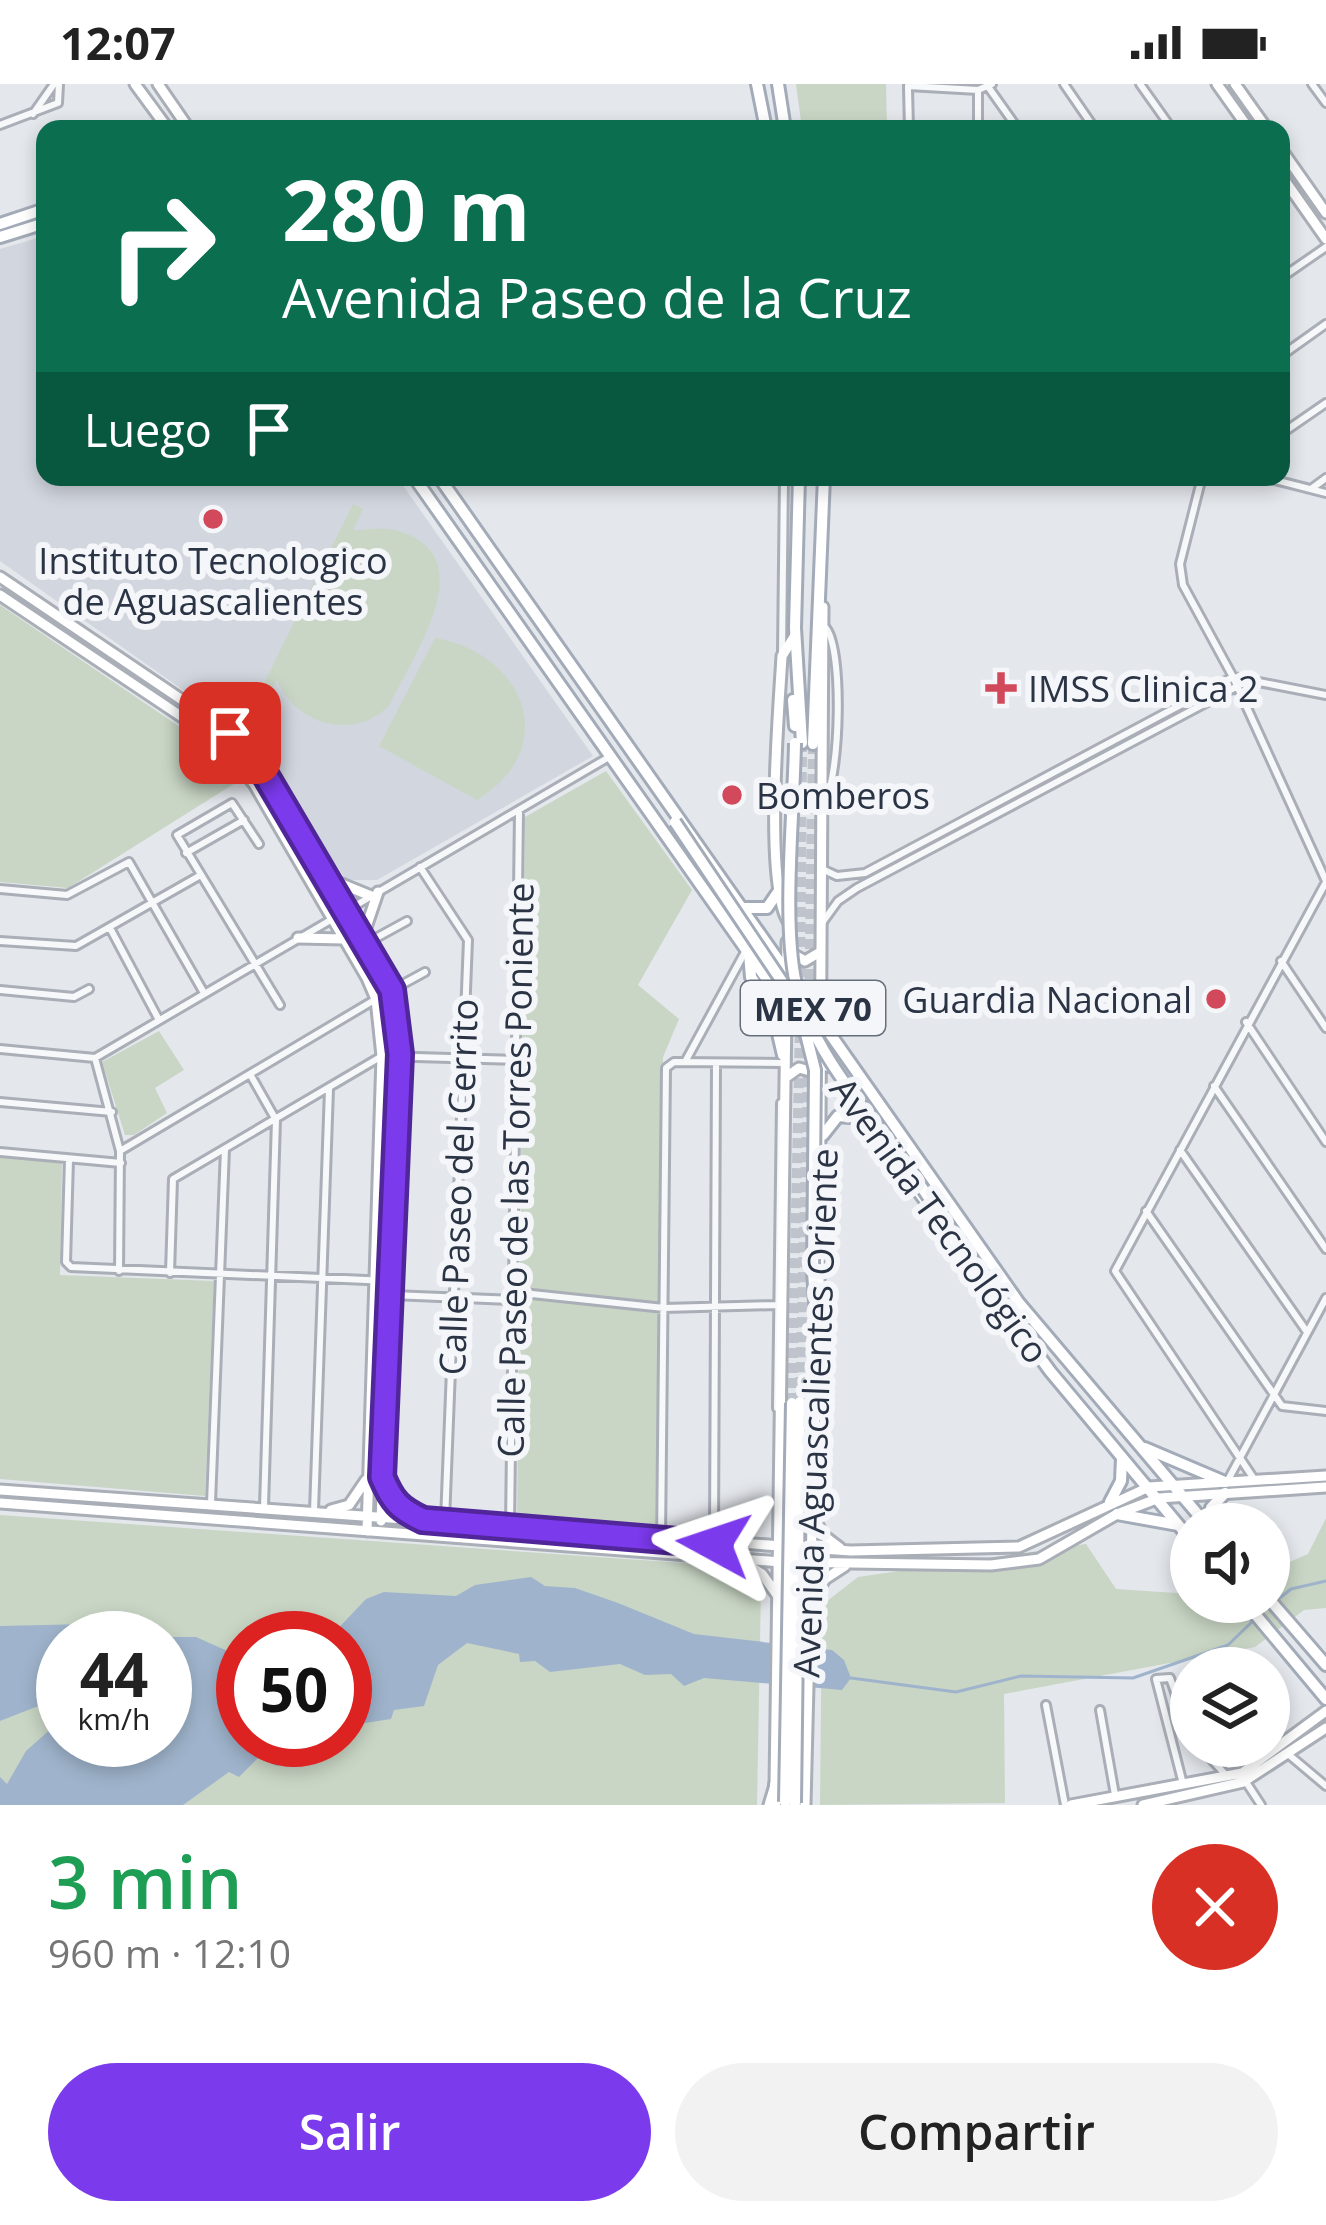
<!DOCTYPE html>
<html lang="es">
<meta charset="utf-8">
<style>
body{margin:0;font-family:"Open Sans",sans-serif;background:#f2f2f2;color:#222;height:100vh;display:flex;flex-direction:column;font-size:45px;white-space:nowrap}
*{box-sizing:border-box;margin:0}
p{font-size:39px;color:#767676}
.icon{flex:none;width:66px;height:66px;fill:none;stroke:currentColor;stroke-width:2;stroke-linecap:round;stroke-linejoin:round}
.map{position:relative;height:1721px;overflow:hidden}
.drawer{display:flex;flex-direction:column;background:#fff;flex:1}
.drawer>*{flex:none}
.guide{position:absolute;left:36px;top:36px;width:1254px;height:366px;border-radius:24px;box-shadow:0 6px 18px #0003;background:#0b6e4f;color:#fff;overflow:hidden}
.buttons{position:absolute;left:1170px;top:1419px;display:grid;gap:24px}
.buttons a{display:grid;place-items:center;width:120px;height:120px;border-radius:50%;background:#fff;box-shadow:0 6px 18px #0003;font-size:60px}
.speed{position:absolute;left:36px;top:1527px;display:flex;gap:24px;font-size:60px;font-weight:700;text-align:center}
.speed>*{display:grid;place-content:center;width:156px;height:156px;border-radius:50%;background:#fff;box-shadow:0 6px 18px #0003;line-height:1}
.speed small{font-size:30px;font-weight:400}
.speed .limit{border:18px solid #d22;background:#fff;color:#111}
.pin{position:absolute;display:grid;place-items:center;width:102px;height:102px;color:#fff;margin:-51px;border-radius:24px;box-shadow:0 6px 18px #0006}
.me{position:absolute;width:132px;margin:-66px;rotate:275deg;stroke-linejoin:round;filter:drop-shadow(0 0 9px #0008)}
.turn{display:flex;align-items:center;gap:42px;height:252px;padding:0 48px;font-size:54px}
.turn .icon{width:156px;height:156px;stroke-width:2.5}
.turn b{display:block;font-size:84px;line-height:102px}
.then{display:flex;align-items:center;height:114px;padding:0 48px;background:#0003;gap:24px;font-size:45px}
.round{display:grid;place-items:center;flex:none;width:126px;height:126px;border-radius:63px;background:#f2f2f2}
.headline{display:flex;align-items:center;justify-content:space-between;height:204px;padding:0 48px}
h1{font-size:72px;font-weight:600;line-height:90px;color:#1e9e55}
.primary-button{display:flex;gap:24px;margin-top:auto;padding:24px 48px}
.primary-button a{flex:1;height:138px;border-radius:72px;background:#7c3aed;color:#fff;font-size:48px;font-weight:600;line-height:138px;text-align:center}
.primary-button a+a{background:#f2f2f2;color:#222}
.status{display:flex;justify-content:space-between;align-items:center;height:84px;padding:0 60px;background:#fff;direction:ltr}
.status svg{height:33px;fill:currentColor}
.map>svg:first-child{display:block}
.built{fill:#d2d6de}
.green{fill:#c9d6c5;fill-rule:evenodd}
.water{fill:#9fb4cc}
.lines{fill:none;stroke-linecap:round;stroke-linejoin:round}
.stream{stroke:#9fb4cc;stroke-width:3}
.primary-tunnel{stroke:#bfc3cb;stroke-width:10;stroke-dasharray:10 5;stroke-linecap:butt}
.street-casing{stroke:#a9aeb7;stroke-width:12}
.secondary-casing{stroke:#a9aeb7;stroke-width:15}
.primary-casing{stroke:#a3abb8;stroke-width:16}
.street{stroke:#f7f8fa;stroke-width:6}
.secondary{stroke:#fff;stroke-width:9}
.primary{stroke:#fff;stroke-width:10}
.primary-bridge-casing{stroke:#a3abb8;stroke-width:16;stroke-linecap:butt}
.primary-bridge{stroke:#fff;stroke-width:10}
.route-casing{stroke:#51269a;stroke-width:30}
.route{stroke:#7c3aed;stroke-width:21}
.poi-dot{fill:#d1495b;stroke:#f4f6f9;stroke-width:4.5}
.labels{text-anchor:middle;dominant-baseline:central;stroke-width:12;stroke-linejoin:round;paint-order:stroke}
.shield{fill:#f4f6f9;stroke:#676e7b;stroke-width:3}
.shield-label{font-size:33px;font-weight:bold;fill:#2b3445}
.poi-label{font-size:36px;fill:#2b3445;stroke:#f4f6f9;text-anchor:start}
.street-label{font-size:36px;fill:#2b3445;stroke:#f4f6f9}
</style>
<div class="status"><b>12:07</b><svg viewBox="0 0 49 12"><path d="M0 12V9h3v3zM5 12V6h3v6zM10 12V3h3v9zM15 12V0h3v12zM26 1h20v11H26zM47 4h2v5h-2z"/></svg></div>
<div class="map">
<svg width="1326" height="1721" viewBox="0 0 1326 1721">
<rect width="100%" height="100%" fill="#e4e7ec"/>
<path class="built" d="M45,152v241h352l196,279 -216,124h-31l-92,-140 -254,-179v-312z"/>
<path class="green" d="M796,0h90l1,45h-85z
M353,420l10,5 -10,21c11,1 24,-3 37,-1 99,21 24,124 -1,177 -36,35 -93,19 -112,-26l-8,13 -8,-4z
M0,521l217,147 23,28 -172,108 -68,-6z
M435,554c89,15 128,109 42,162l-98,-54z
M606,687l86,119 -54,95 41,34 -16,38 -8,474 -138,-11 8,-703z
M159,947l25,39 -29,18 12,25 -33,22h-9l-23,-73z
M0,1072l62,7 -2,112 154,6 -9,215 -205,-17z
M0,1431l727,51 22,8 12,13 -4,218h-757zM63,1554h102v102h-102zM243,1554h102v102h-102z
M1326,1434v90l-22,2 -49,37 -251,47 1,109 -185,2 2,-200 36,-28 228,-33 30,45 75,5v8h78v-31l39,-17z"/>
<path class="water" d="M531,1493l14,9 30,2 43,15 76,31 138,16 12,10 7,18 -9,12 -138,-12 -20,8 -13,-12 -26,1 -25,-11 -70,8 -15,-11 -15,1 -1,-8 -52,-11 -29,22 -14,41 -30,4 -3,9 -46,7v-88h-16l37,-39 18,-7 72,4 19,-11z
M87,1540l43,14h-67v53l-14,-1 -3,13 -46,18v-95z
M171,1553h25l47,21v82h75l-16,15 -25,11 -19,-8 -19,19 -10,-5 -46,33h-183v-28l7,7 19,-33 36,-32 1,21h102l-1,-102z"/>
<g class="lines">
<path class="stream" d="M1276,1517l15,-12 35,-8
M851,1594l105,14 65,-16 112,2 95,-33 27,-26"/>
<path class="primary-tunnel" d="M800,908l2,-249
M809,925l4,-265
M800,1318l8,-338
M792,1319l8,-380"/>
<defs>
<path id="street" d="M1064,0l31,45
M1140,0l32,45
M1312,0l14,19
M908,2l70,4 14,-6
M908,4l1,41
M989,4l29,41
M978,6v39
M33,30l21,-30
M0,41l58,-22 1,-19
M1281,194l45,-31
M1281,272l45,-32
M1281,350l45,-31
M1202,393l-22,87 3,21 50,92 93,204
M1263,393l63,16
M1311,405l15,-11
M782,569l2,-176
M825,716c15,-23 19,-154 0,-173
M259,760l-27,-41 -55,32 103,170
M186,769l58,-33
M420,783l48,73 -23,581
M822,785l15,7 28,-3 368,-196 93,18
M0,805l67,6 62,-33 75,131
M822,839l16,-22 19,-13 394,-209
M110,844l49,92
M0,857l76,5 123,-70
M365,860l42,-23
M1281,877l45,67
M0,906l74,7 15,-8
M392,906l33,-18
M1246,938l80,120
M0,965l95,9 514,-301
M95,974l25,93 -1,120
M685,978l60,-110
M250,990l26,46 -12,387
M1214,1002l112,163
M0,1018l112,10
M1180,1066l127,182
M120,1067l256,-152
M0,1068l121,11
M69,1075l-3,103 5,5 318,14
M1146,1127l136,195 44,5
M170,1189l3,-94 209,-123 134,4
M513,1208l151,16 112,-3
M392,1211l121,5
M777,1324l4,-305
M1254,1395l-139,-208 211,-389
M1228,1396l98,-182
M211,1419l14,-354
M314,1427l15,-422
M510,1443l9,-715
M661,1455l5,-471 8,-6 109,1
M714,1456l2,-477
M1046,1621l19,100
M1100,1626l15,85
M1199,1662l26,28
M1288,1670l38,32
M1246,1698l15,23
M1183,1700l-27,-105 14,-1 21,59"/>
<path id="secondary" d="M135,0l33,45
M158,0l31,45
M1217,0l32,45
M1235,0l32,45
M1281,65l45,64
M1281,91l45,64
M0,493l231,156 35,43 126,214 7,64 -18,467
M0,511l221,148 33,41 113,194 9,21 6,57 -15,475
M327,794l44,18
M788,837c-24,-38 -9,-213 -6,-265l12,-19
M298,854l46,1
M362,855l16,-47
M789,868l16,9 15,-9
M785,994l14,-10 18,5
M819,1208l4,-685
M385,1401l10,19 17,11
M0,1406l851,61 168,-4 130,-60 177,-11
M0,1419l781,59 210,3 48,-6 78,-45 42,-16 167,-11
M331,1426l18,-5 17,-25
M813,1432l10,19 17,13
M744,1478l18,12 18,25
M811,1516l14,-21 20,-13
M769,1721l6,-20 12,-843
M805,1721l12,-478
M1071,1721l171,-32 84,-62
M1143,1721l100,-23 83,-54"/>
<path id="primary" d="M757,0l9,45
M778,0l7,45
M0,140l45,-15
M0,153l45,-14
M414,393l414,589
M439,393l580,826 187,221
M799,393l-4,151 7,115
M793,616l2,26
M813,660l11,-267
M744,824h23l11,-16
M749,869l2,24 22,35 10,43
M856,1022l194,265 141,169
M823,1051l15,-19 24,2
M813,1187l4,62
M1145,1364l80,34
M1110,1418l11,-21 1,-23
M1117,1430l61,11
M1213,1440l-2,-16 14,-15
M1269,1515l57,66
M1245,1518l81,97
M775,1721v-20"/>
</defs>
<use href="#street" class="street-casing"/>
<use href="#secondary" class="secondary-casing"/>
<use href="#primary" class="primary-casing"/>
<use href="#street" class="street"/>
<use href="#secondary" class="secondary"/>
<use href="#primary" class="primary"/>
<defs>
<path id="primary-bridge" d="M795,659c-1,65 -13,181 1,241 20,84 98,153 141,227
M675,738l120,179
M802,934l13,52 -2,201
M785,1718l7,-399
M795,1719l5,-401"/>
</defs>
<use href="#primary-bridge" class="primary-bridge-casing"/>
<use href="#primary-bridge" class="primary-bridge"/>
</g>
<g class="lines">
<defs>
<path id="route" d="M230,649l36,43 126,214 8,64 -18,423c10,24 17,32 41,43l291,24"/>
</defs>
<use href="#route" class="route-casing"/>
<use href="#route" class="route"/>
</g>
<g class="poi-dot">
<circle cx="213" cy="435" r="12"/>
<path d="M995 586h12v12h12v12h-12v12h-12v-12h-12v-12h12z"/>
<circle cx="732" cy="711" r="12"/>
<circle cx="1216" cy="915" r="12"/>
</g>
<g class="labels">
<rect class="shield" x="741" y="897" width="144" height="54" rx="9"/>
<g class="shield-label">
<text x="813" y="924">MEX 70</text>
</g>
<g class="poi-label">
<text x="213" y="476" text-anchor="middle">Instituto Tecnologico<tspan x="213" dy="41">de Aguascalientes</tspan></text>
<text x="1028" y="604">IMSS Clinica 2</text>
<text x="756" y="711">Bomberos</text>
<text x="1192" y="915" text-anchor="end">Guardia Nacional</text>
</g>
<g class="street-label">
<text transform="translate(515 1086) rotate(-89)">Calle Paseo de las Torres Poniente</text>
<text transform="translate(458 1103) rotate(-88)">Calle Paseo del Cerrito</text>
<text transform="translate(940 1136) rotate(54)">Avenida Tecnológico</text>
<text transform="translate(815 1329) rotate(-88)">Avenida Aguascalientes Oriente</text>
</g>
</g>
</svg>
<div class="buttons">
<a><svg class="icon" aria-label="sound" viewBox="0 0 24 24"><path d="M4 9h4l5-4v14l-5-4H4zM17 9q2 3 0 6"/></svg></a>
<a><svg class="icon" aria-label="layers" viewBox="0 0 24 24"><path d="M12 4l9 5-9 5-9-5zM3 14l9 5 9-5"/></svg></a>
</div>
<div class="speed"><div>44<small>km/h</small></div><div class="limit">50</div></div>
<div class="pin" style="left:230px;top:649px;background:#d93025"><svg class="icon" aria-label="arrive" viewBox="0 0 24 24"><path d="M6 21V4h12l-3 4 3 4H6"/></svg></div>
<svg class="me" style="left:714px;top:1460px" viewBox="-20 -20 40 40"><path d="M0-17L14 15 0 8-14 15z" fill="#7c3aed" stroke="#fff" stroke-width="4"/></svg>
<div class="guide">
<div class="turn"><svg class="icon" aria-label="right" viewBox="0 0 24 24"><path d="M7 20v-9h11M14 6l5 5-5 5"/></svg><div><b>280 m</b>Avenida Paseo de la Cruz</div></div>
<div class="then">Luego<svg class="icon" aria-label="arrive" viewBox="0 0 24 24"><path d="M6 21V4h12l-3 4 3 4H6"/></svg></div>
</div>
</div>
<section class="drawer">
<div class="headline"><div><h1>3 min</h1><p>960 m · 12:10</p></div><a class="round" style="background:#d93025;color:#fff"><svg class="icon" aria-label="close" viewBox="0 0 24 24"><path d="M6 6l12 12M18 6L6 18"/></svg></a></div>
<div class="primary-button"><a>Salir</a><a>Compartir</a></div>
</section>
